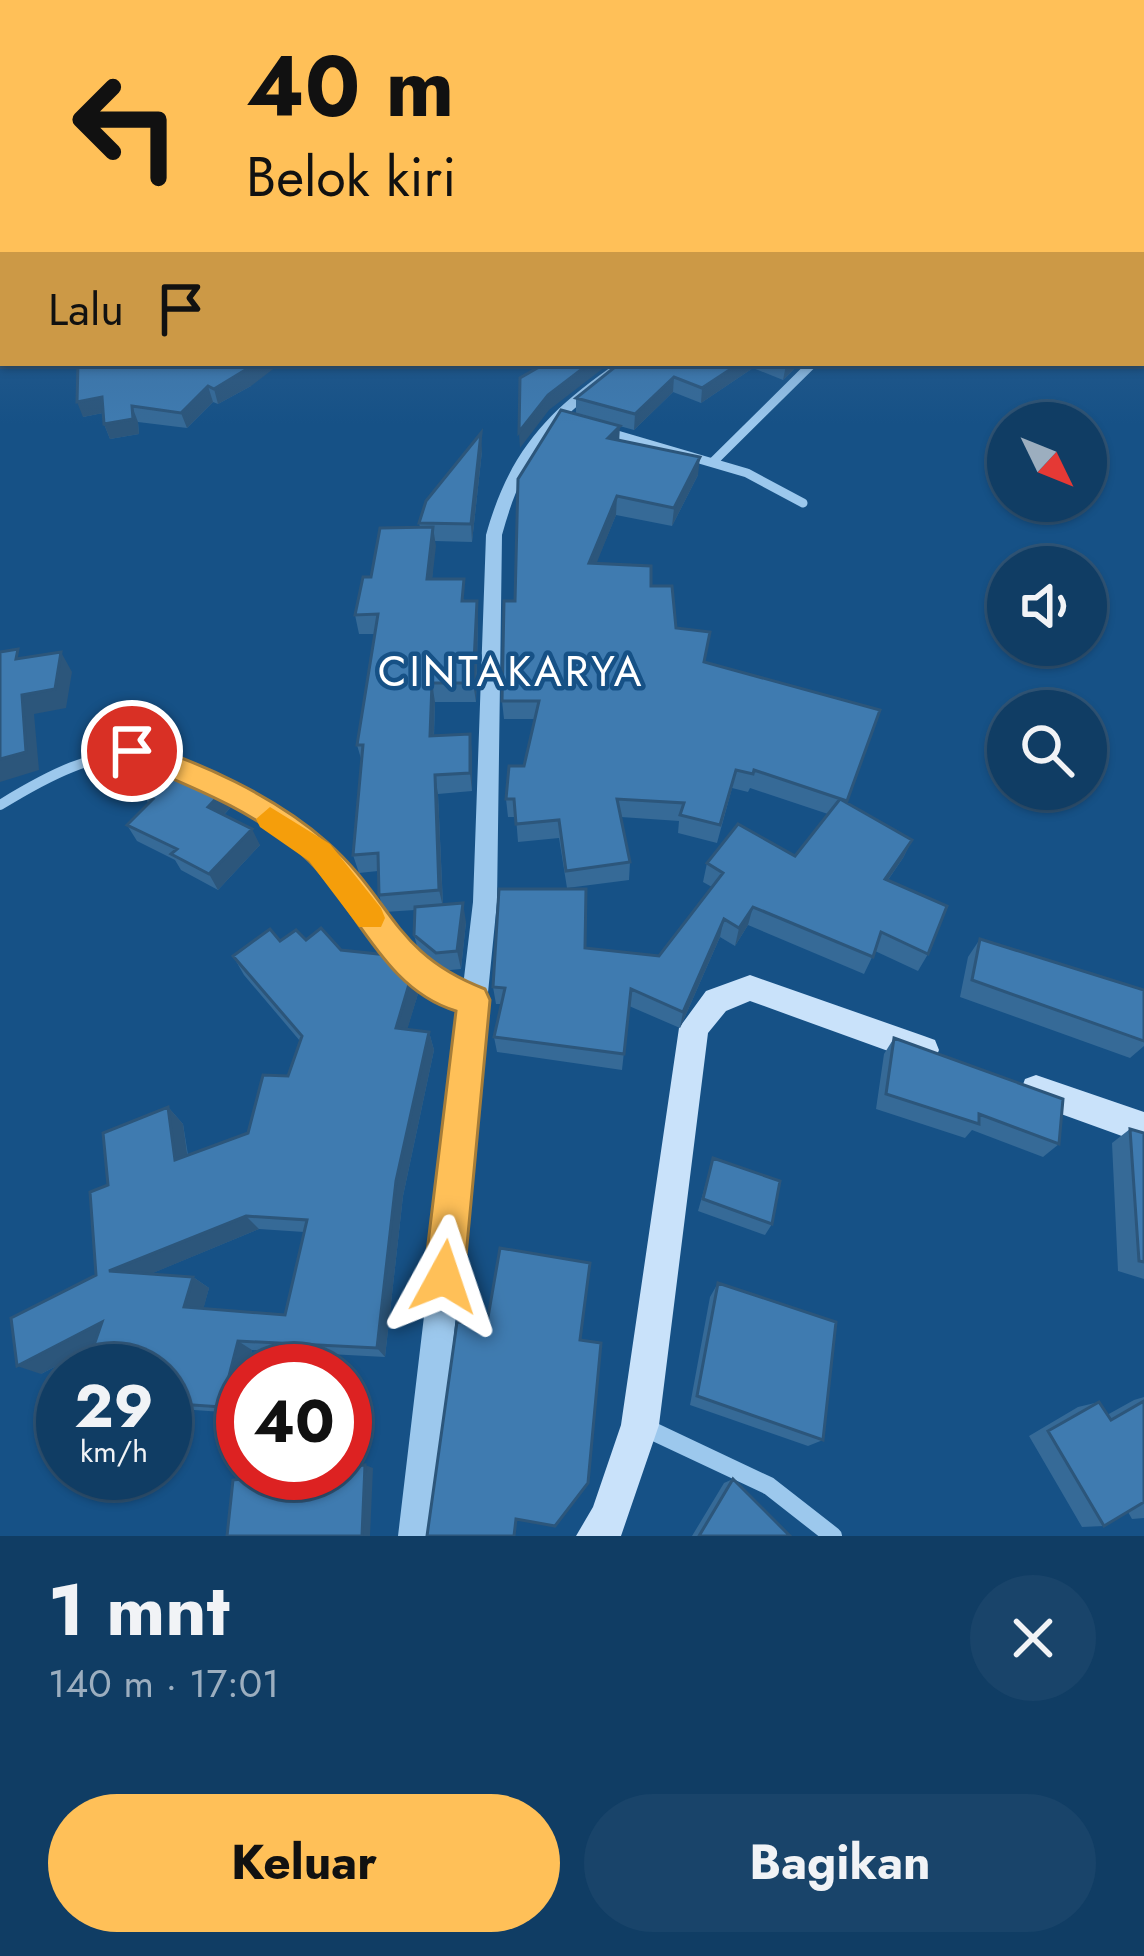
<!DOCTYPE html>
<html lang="id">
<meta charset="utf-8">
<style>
body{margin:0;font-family:Jost,sans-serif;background:#19446a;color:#f1f3f6;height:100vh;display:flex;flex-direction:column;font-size:45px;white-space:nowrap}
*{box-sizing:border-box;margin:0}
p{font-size:39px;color:#9caebf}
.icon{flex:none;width:66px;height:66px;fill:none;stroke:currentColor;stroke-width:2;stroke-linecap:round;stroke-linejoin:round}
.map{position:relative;height:1536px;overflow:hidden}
.details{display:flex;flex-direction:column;background:#103d64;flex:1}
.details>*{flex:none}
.guide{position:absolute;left:0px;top:0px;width:1146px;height:366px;box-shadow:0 3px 9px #0004,0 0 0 3px #305678;background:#ffc058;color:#111;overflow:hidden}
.needle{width:78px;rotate:133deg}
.fabs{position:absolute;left:987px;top:402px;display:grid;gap:24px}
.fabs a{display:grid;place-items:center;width:120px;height:120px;border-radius:50%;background:#103d64;box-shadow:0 3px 9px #0004,0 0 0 3px #305678;font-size:60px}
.speed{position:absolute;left:36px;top:1344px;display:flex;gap:24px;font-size:60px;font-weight:700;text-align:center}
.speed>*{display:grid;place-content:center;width:156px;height:156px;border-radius:50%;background:#103d64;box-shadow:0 3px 9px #0004,0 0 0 3px #305678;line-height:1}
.speed small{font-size:30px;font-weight:400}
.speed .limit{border:18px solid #d22;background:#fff;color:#111}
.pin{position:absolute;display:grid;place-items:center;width:102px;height:102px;color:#fff;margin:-51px;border:6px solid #fff;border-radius:50%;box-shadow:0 3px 12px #0007}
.me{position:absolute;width:132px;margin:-66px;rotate:5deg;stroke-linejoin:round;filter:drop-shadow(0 0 9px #0008)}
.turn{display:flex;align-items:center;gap:42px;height:252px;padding:0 48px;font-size:54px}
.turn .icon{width:156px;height:156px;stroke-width:2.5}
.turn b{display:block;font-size:84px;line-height:102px}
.then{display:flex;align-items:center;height:114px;padding:0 48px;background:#0003;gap:24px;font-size:45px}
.round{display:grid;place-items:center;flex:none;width:126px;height:126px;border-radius:63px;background:#19446a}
.summary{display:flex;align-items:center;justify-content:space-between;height:204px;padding:0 48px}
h1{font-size:72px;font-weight:700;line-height:90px}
.button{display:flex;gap:24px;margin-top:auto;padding:24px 48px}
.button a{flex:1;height:138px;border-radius:72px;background:#ffc058;color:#111;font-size:48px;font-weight:700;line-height:138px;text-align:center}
.button a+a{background:#19446a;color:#f1f3f6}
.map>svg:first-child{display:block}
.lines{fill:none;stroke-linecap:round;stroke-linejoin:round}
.minor-far3{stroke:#9cc8ed;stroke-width:9}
.minor-far2{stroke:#9cc8ed;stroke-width:10}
.minor-far1{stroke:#9cc8ed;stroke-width:14}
.minor{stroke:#9cc8ed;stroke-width:18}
.tertiary{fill:#9cc8ed;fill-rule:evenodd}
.secondary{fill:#c9e2fa;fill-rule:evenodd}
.wall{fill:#366a97;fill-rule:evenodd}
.shaded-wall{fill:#2c567b}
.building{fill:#3f7bb0;stroke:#2c567b;stroke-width:3;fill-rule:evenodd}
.route{fill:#ffc058;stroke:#a67d39;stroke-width:3}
.slow{fill:#f59e0b}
.labels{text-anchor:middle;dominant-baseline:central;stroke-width:9;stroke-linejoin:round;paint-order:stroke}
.quarter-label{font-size:42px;letter-spacing:3px;fill:#fff;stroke:#165186}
</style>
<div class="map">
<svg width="1144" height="1536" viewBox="0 0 1144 1536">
<rect width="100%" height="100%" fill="#165186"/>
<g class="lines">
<path class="minor-far3" d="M607,432l140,41 56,30
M713,462l100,-99"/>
<path class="minor-far2" d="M0,805c111,-68 147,-65 258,4"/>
<path class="minor-far1" d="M253,806c32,20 62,42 87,70 44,49 67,102 134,124"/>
<path class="minor" d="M646,1428l123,58 64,50"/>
<path class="tertiary" d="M617,363h16c-14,13 -31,23 -46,35 -47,37 -70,81 -85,137l-5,367 -63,634h-36l75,-634 13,-367c23,-83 61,-124 131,-172z"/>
<path class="secondary" d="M750,975l174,61 11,4 4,10 -4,10 -11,4 -174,-63 -24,10 -18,22 -49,392 -38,111h-45l17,-29 28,-82 58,-397 27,-37z
M1036,1075l108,37v32l-119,-43 -4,-11 4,-11z"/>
</g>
<path class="wall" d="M78,363l173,23 -33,18 -5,-2 -26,26 -49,-6 1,12 -29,5 -6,-15 -1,-11 -20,4z
M620,363h180l-17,17 -30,-12 -52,35 -28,-11 -39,38 -58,-16v-16z
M620,441l78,34 -26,51 -56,-11 -20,48 55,23 25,42 29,35 175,47 -34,93 66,37 -9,18 -15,22 40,74 -10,17 -43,-20 -11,23 -116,-49 -13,21 -15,-9 -40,91 -51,-22 -7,64 -125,-18 -3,-15 7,-33h-5l-3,-17 92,-39 74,8 53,-69 -9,-5 4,-19 88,-7 33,-42 -78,-26 -2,4 -16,-4 -15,55 -39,-10 1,-12 -58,-4 9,45 -1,18 -62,8 -8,-50 -41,4 -2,-25h-8l-2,-18 18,-33 11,-47h-31l-2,-18 13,-100z
M482,451l-10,91 -37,-1 -3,38 34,22 12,19 -2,82h-41l-1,34 38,16v39l-34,3 5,111 23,17 -5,47 -21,2 -21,-18 -5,-18 1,-25 -31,2 -5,-17 -1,-24 -19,2 -6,-18 9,-93 -5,-17 18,-111h-16l-4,-19 16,-38 49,-50 -1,-4z
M128,773l103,34 -7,8 36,30 -42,45 -37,-20 -6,-10 -38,-19 -10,-16 21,-22 -4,-10 -7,-3z
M980,939l164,51v56l-14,12 -170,-61 8,-40z
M306,940l35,10 80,34 -14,45 22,3 5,18 -31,146 -18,161 -133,-7 -5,21h-4l-6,42 -72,-5v-37l-72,-24 -52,27 55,-99 12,-90 60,-78 15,17 5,31 60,-22 40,-57 12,-35 -56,-66 -11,-19 47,-15zM259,1229l45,3 -19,83 -82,-6 6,-21 -16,-11 -43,-3z
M894,1038l165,106 -16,13 -71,-27 -7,8 -89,-29 8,-55z
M1130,1129l14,4v146l-26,-8 -6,-128z
M713,1158l59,66 -7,11 -67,-24z
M718,1283l105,157 -15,6 -118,-41 20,-108z
M1144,1397v121l-12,1 -4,-7 -24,14 -22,1 -53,-91 49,-29 21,-5 8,13 27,-15z
M733,1479l57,57h-98l32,-53z"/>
<path class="shaded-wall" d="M257,363h24l-30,23 -33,18 -4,-15z
M590,363h20l-61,47 -29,38 -1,-16 29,-37z
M740,363h14l-1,5 -52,35 1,-15z
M788,363h12l-17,17 3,-15z
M843,363h33l-33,4z
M674,377l-1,15 -39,38 1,-16z
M208,386l5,16 -26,26 -6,-15z
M102,397l6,15 -25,5 -6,-15z
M132,406l6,16 1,12 -29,5 -6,-15z
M620,426l-1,18 -11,-6z
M481,433l1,18 -10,91 -1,-18z
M700,457l-2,18 -26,51 2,-18z
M617,496l-1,19 -27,67v-19z
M433,527l3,19 -6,52 -3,-19z
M477,601l1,19 -2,82 -3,-19z
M61,652l11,20 -6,36 -32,6 5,56 -39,12v-23l22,-64z
M432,683l3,19 -2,53 -3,-19z
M470,734l2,18v39l-2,-18z
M435,775l3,19 5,113 -4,-17z
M224,790l7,17 -15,16 -8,-16z
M252,829l8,16 -42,45 -9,-16z
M912,840l-9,18 -27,39 9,-18z
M463,903l3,19 -5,47 -4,-18z
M753,907l-5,18 -13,21 4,-18z
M724,919l-4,18 -40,91 3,-16z
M415,964l6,20 -19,63 -6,-19z
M429,1032l5,18 -31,146 -18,161 -8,-9 19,-167z
M168,1107l15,17 7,51 -15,-15z
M246,1216l13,13 -130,54 -20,-12z
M193,1277l16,11 -8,30 -17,-11z
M102,1322l20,9 -81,43 -24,-8z
M238,1341l14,9 -5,21h-4v17l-6,25 -16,-6z
M365,1465l8,3 -3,68h-8z"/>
<path class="building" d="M78,363h179l-43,26 -6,-3 -27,27 -49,-7 1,13 -29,5 -2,-27 -25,5z
M546,363h44l-42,32 -29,37 1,-54z
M620,363h120l-38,25 -28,-11 -39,37 -59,-16z
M561,410l59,16 -12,12 92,19 -26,51 -57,-12 -28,67 62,3v20h21l4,42 34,4 -6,30 176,48 -33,91 -93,-31 -1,4 -17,-4 -16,55 -40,-10 4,-12 -67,-4 13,63 -64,9 -7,-51 -43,4 -2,-25h-8l3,-33h15l15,-65h-37l2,-100h11l3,-122z
M481,433l-10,91 -52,-1 7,-22z
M433,527l-6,52h37l-2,22h15l-4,82h-41l-2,53 40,-2v39l-35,2 4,115 -60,5 -1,-42 -25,2 10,-110h-6l21,-131 -23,1 8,-38h8l9,-49z
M18,649l-2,10 45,-7 -6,37 -33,6 4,57 -26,7v-107z
M148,755l76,35 -16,17 44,22 -43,45 -38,-20 6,-5 -50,-24 26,-26 -10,-5 9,-9 -24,-12z
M840,799l72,41 -27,39 62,27 -19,48 -47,-22 -8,25 -120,-50 -14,21 -15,-9 -41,93 -52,-23 -7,65 -130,-17 11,-49 -12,-1 6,-98h87l-1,59 74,8 64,-83 -16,-10 31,-39 57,32z
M463,903l-6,48 -21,2 -22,-18 1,-28z
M321,928l20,22 65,7 9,7 -19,64 33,4 -33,149 -19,167 -139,-7 -17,66 -56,-4v-32h-80l17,-49 -85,44 -6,-48 85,-43 -6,-83 18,-7 -5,-52 65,-26 7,53 73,-27 15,-58 25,1 14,-40 -69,-80 37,-27 10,12 16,-11 10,10zM246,1216l61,4 -22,95 -101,-8 9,-30 -84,-6z
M980,939l164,51v51l-172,-61z
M894,1038l169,61 -4,45 -80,-30v10l-93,-30z
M1130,1129l14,4v129l-5,-1z
M713,1158l67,23 -8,43 -69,-25z
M500,1248l90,15 -10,77 21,3 -13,140 -33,43 -39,-7 -2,17h-87l30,-214 30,1z
M718,1283l118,39 -13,118 -126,-44z
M1144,1401v101l-40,24 -56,-95 51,-29 12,18z
M365,1465l-3,71h-135l6,-56 61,-7h51v-6z
M733,1479l57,57h-91z"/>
<linearGradient id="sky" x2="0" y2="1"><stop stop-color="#0c2d4a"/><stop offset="0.49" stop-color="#366595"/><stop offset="1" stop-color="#366595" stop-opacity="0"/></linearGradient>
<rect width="1144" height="424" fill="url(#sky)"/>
<path class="route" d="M132,741c67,20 143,55 195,101 66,58 66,112 158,147l5,11 -26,277 -6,14 -14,6 -14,-6 -6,-14 32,-266c-71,-21 -98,-101 -147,-150 -49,-49 -124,-77 -186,-103v-14z"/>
<path class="slow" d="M270,807l60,37 51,64 4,10 -4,9h-22l-50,-66 -49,-34 -4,-8z"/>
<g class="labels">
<g class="quarter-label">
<text x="511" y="671">CINTAKARYA</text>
</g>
</g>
</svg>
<div class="fabs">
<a><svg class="needle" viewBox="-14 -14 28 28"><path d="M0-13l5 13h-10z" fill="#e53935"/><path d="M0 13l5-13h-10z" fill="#9caebf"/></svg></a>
<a><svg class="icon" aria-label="sound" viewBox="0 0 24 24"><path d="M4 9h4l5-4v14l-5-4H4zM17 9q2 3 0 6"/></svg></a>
<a><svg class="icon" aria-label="search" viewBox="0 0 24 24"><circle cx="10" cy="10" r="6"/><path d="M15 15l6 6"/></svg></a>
</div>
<div class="speed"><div>29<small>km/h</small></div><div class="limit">40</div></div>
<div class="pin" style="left:132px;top:751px;background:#d93025"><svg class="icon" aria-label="arrive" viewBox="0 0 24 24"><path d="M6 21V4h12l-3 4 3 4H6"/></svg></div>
<svg class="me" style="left:444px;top:1277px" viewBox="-20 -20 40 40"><path d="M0-17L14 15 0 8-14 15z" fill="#ffc058" stroke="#fff" stroke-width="4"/></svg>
<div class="guide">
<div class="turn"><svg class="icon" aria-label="left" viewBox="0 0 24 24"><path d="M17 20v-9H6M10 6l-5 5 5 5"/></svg><div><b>40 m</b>Belok kiri</div></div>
<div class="then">Lalu<svg class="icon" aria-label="arrive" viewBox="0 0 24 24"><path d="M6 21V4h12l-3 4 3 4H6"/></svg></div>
</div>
</div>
<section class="details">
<div class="summary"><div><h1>1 mnt</h1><p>140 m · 17:01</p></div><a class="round"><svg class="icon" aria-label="close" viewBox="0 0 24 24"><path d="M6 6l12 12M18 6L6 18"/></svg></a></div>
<div class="button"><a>Keluar</a><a>Bagikan</a></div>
</section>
